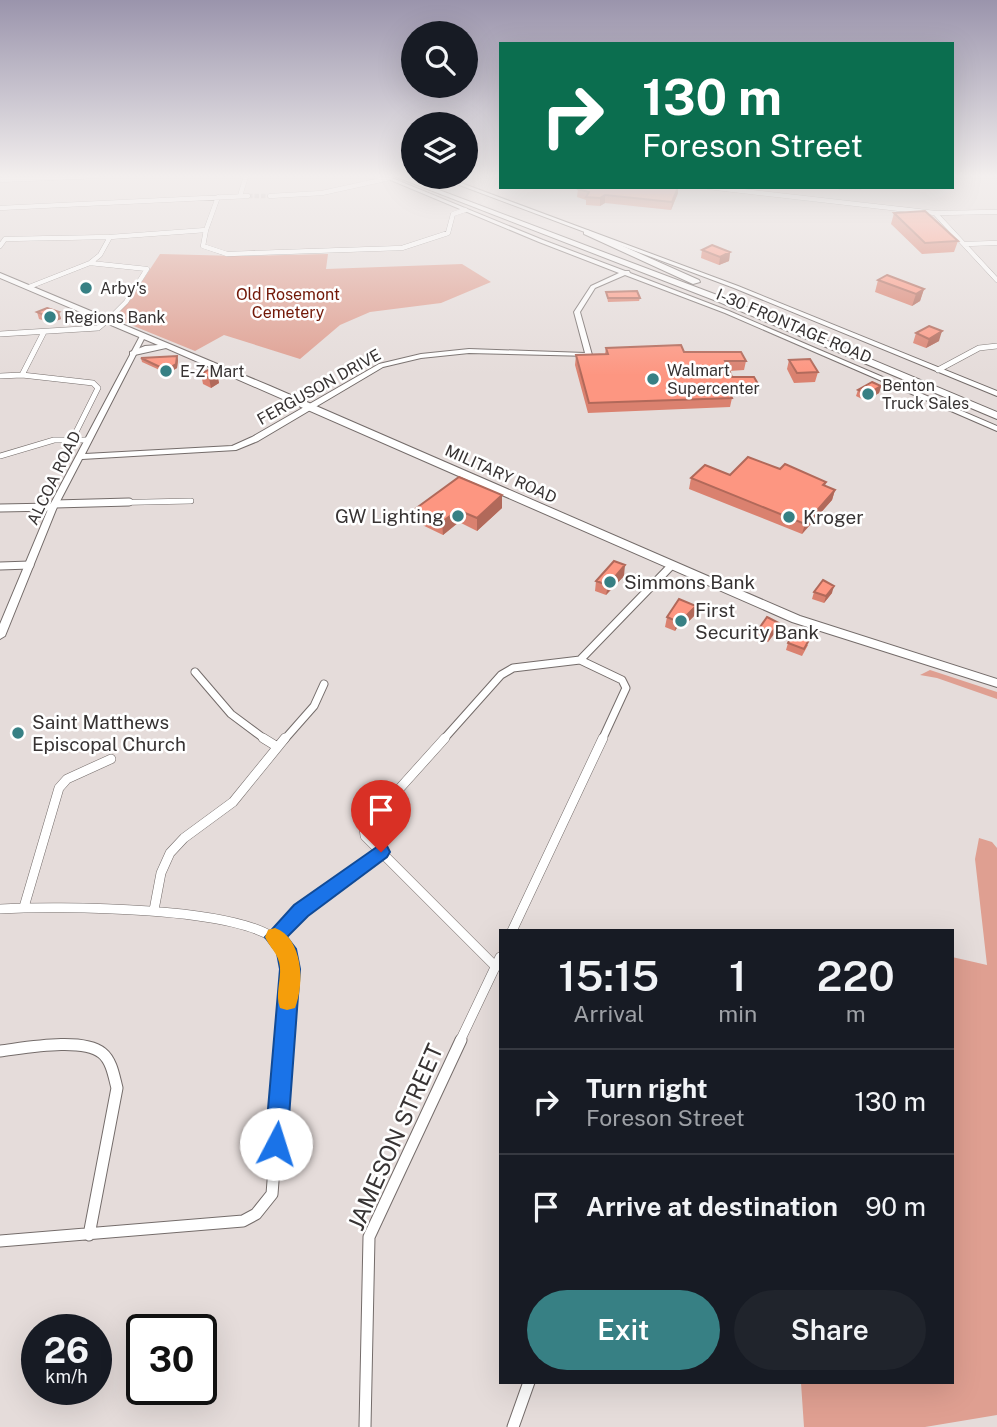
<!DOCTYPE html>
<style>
body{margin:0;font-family:"Public Sans",sans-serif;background:#20242c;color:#f1f3f6;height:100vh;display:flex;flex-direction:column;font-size:26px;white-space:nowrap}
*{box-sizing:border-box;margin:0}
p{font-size:23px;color:#9ea1a6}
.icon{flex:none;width:38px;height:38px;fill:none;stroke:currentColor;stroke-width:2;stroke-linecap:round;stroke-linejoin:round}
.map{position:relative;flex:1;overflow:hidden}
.drawer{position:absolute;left:499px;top:929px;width:455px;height:455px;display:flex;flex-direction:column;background:#171b24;border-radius:0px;box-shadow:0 7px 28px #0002}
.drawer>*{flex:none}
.top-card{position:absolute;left:499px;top:42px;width:455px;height:147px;border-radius:0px;box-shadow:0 7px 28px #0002;background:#0b6e4f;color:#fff;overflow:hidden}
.fabs{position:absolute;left:401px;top:21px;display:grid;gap:14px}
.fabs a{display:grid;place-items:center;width:77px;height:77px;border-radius:50%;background:#171b24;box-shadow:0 7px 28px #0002;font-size:35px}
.speed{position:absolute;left:21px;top:1314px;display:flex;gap:14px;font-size:35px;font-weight:700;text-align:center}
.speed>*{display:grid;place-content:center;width:91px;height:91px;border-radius:50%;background:#171b24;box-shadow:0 7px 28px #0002;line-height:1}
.speed small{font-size:18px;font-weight:400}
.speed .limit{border:4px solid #111;border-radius:10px;background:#fff;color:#111}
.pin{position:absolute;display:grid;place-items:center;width:60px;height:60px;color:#fff;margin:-72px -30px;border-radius:50% 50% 50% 0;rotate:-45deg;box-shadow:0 0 7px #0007}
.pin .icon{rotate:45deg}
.me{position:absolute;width:77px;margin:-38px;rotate:5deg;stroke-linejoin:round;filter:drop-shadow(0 0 5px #0008)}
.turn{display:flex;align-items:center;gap:24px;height:147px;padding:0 28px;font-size:32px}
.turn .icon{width:91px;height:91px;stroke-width:2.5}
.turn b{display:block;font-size:49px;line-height:60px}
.eta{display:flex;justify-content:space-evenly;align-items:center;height:119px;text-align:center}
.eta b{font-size:42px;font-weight:600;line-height:49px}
.cta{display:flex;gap:14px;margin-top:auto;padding:14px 28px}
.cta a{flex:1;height:80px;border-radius:42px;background:#378084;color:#fff;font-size:28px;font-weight:600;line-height:80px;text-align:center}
.cta a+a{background:#20242c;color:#f1f3f6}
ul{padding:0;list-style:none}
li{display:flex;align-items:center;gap:21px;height:105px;padding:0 28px;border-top:2px solid #363941}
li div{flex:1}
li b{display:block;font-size:26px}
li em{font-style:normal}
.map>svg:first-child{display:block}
.green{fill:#df9f91}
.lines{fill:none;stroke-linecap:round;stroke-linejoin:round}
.street-tunnel{stroke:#c2bab9;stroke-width:4.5;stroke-dasharray:4.5 2;stroke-linecap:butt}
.street-far4-casing{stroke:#746c6a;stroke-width:5}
.street-far3-casing{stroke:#746c6a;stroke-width:6}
.street-far2-casing{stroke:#746c6a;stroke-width:9}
.street-far1-casing{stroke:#746c6a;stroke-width:10}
.street-casing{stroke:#746c6a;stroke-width:13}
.secondary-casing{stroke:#746c6a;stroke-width:2}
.primary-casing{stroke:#746c6a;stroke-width:2}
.highway-casing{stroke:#746c6a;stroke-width:2}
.street-far4{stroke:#fff;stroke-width:4.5}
.street-far3{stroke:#fff;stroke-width:5}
.street-far2{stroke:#fff;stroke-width:7}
.street-far1{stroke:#fff;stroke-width:9}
.street{stroke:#fff;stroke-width:11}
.secondary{fill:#fff;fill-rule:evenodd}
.primary{fill:#fff;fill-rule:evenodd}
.highway{fill:#fff;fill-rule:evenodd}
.wall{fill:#da816f}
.shaded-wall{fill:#b1695a}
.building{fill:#fd9681;stroke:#b1695a;stroke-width:2}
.route{fill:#1a73e8;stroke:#114b97;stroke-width:2}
.slow{fill:#f59e0b}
.poi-dot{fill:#378084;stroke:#fff;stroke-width:2.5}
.labels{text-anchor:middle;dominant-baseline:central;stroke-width:5;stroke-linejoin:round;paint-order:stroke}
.far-poi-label{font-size:16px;fill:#373333;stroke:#fff;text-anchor:start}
.far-park-label{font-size:16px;fill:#721908;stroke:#fff}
.far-street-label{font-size:16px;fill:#373333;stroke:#fff}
.poi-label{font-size:19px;fill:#373333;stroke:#fff;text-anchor:start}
.near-street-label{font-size:23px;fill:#373333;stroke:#fff}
</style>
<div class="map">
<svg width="997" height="1427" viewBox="0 0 997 1427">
<rect width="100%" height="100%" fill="#e5dcda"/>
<path class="green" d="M160,254l77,2 91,-2 -2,15 136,-5 29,18 -50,21 -71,9 -30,13 -40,34 -76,-24 -29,16 -81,-33 21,-26z
M930,670l67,22v7l-60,-21 -17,-3z
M979,838l13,4 5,6v567l-72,12h-121l-3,-44 151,-1v-425l35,8 -12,-106z"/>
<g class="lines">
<path class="street-tunnel" d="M248,196h22"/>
<defs>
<path id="street-far4" d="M0,180l98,-4
M708,187l227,26 62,-1
M840,187h20
M240,196l6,-20
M270,196l52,-3 68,-15
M0,208l248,-12
M935,213l62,67
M206,230l12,-33
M964,244l33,-1
M0,246l5,-7 105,-2 96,-7 -3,16 24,8 175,-6 46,-15 5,-19 12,-4
M90,263l57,6 -21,33 -18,18
M29,287l61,-24 10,-8 10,-18"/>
<path id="street-far3" d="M0,334l98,-6 12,-10
M938,370l41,-22 18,-2
M22,375l22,-43
M0,376l22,-1 71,8 5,5 -25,50
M0,456l54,-16h33
M55,504l136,-3"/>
<path id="street-far2" d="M55,504l74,-2
M0,508l53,-1
M0,566l30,-1
M195,672l36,42 35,26
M284,740l30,-34 10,-22
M443,740l58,-65 12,-7 67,-8
M602,740l24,-52 -4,-8 -42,-20 91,-94"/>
<path id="street-far1" d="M263,738l13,8
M445,738l-81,90 1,8 131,131
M24,907l35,-119 8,-9 44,-20
M0,909c50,-3 255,-4 282,37 15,22 4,70 2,95
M154,910l7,-37 9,-20 14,-15 49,-36 52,-64
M512,931l91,-193
M274,937l27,-26 80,-60
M460,1041l40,-84"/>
<path id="street" d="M0,1051c25,-3 82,-14 102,2 10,8 12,24 15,35l-28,147
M0,1241l243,-20 13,-7 16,-20 12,-154
M365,1427l4,-190 92,-197
M513,1427l16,-45"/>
<path id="secondary" d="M381,176h6l156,64 82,31h4l1,2 99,38 268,115v5l-272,-118 -100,-38 -30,13 -15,24 12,43 -1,1 -122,-3 -48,5 -38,9 -125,74 -22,9 -154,9 -25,48 -52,129 -5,3v-15l49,-117 91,-171 5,1 -60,117 147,-8 20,-9 127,-73 42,-10 48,-5 116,4 -11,-41 17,-26 28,-13 -80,-31z
M438,177h7l293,109 259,105v5l-263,-108z"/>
<path id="primary" d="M0,273l270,113 530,230 197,63v8l-205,-65 -626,-274 -36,8v-4l15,-6 13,-1 -158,-67z"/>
<path id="highway" d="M394,176h8l323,122 272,114v7l-278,-117z
M587,230l112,50 1,2 -7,2 -109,-50v-4z"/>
</defs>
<use href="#street-far4" class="street-far4-casing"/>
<use href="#street-far3" class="street-far3-casing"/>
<use href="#street-far2" class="street-far2-casing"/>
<use href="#street-far1" class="street-far1-casing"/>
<use href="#street" class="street-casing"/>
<use href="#secondary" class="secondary-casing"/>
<use href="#primary" class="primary-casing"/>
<use href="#highway" class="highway-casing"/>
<use href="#street-far4" class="street-far4"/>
<use href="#street-far3" class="street-far3"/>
<use href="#street-far2" class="street-far2"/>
<use href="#street-far1" class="street-far1"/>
<use href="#street" class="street"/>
<use href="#secondary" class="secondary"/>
<use href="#primary" class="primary"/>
<use href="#highway" class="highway"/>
</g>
<path class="wall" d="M578,189l100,4 -7,17 -66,-7 -5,3 -14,-1v-5l-9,-3z
M894,213l64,28 -4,11 -32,2 -31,-30z
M702,250l28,2 -1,9 -10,4 -18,-7z
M878,280l46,9 -4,12 -8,5 -37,-14z
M606,292l34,6 -1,3 -31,1z
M37,312h22l2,7 -10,4 -12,-4z
M916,333l23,8 -13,7 -13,-5z
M606,348l78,4 62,9 -2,9 -15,1 3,6 26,7 -2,10 -26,1 2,3 -2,9 -142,6 -13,-48 1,-10 29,-1z
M177,356l1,4 -1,8 -7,4h-6l-22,-10 -1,-4z
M789,360l29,12 -3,10 -21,1 -7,-14z
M201,374h16l2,9 -8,5 -8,-4z
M881,386l-2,7 -13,8 -10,-5 2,-6z
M730,475l96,7 -1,4 10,4 -3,10 -30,34 -113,-45 2,-11z
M502,508l-25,23 -18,-9 -16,13 -27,-13 -1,-13z
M624,576l-18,19 -11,-4 1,-10z
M814,592l18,1 -8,10 -12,-4z
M696,606l-2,10 -11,11 -5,-1 -3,5 -10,-4 2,-10z
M758,630h19l-9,12 -12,-5z
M788,643l20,2 -6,11 -16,-6z"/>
<path class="shaded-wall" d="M678,187v6l-7,17 1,-8z
M605,195v8l-5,3v-8z
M730,252l-1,9 -10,4 1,-8z
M924,289l-4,12 -8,5 4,-12z
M59,312l2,7 -10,4 -2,-6z
M942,331l-3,10 -13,7 3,-9z
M177,356l1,4 -1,8 -7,4 -1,-4z
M217,374l2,9 -8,5 -2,-10z
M881,386l-2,7 -13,8 1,-7z
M835,490l-3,10 -30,34 3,-10z
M502,495v13l-25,23v-13z
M458,510l1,12 -16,13 -1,-13z
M625,565l-1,11 -18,19 2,-10z
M834,586l-2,7 -8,10 2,-7z
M696,606l-2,10 -11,11 2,-10z
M680,615l-2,11 -3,5 1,-10z
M779,623l-2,7 -9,12 2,-7z"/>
<path class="building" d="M579,187h99l-6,15 -67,-7 -5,3 -14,-1 3,-5 -11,-3z
M925,211l33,30 -33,2 -31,-30z
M712,245l18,7 -10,5 -18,-7z
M887,275l37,14 -8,5 -38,-14z
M637,291l3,7h-32l-2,-6z
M47,308l12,4 -10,5 -12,-5z
M929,326l13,5 -13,8 -13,-6z
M681,345l3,7h57l5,9h-21l7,16h22l4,7 -32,1 6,13 -143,5 -13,-48 32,-1 -2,-6z
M177,356l-1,8 -7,4h-7l-21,-10z
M810,359l8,13 -21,1 -8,-13z
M208,370l9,4 -8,4 -8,-4z
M872,382l9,4 -14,8 -9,-4z
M748,457l32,12 5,-5 41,18 -3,3 12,5 -30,34 -114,-46 14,-13 25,10z
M459,477l43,18 -25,23 -19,-8 -16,12 -27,-13z
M614,561l11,4 -17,20 -12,-4z
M823,580l11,6 -8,10 -12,-4z
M679,599l17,7 -11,11 -5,-2 -4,6 -9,-4z
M767,617l12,6 -9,12 -12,-5z
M794,632l16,6 -6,11 -16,-6z"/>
<linearGradient id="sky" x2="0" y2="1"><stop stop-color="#9a94ac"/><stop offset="0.47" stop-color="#f3efee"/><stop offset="1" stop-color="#f3efee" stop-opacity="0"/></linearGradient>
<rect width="997" height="375" fill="url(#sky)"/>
<path class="route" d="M381,844l6,2 3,6 -3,5 -79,59 -21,21 9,12 4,20 -13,175 -3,8 -8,3 -8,-3 -3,-8 15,-175 -3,-16 -12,-16 29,-32z"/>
<path class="slow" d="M275,928c28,10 30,56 20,80l-8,2 -7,-2c-5,-13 1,-27 0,-41 -1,-13 -10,-19 -15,-30l3,-7z"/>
<g class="poi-dot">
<circle cx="86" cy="288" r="7"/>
<circle cx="50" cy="317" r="7"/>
<circle cx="166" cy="371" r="7"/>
<circle cx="653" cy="379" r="7"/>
<circle cx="868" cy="394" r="7"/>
<circle cx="458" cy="516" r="7"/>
<circle cx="789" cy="517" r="7"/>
<circle cx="610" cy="582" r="7"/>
<circle cx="681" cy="621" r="7"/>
<circle cx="18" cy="733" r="7"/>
</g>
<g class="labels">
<g class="far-poi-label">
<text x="100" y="288">Arby's</text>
<text x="64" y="317">Regions Bank</text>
<text x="667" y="370">Walmart<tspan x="667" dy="18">Supercenter</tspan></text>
<text x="180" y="371">E-Z Mart</text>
<text x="882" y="385">Benton<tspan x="882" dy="18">Truck Sales</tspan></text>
</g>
<g class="far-park-label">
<text x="288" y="294">Old Rosemont<tspan x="288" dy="18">Cemetery</tspan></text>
</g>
<g class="far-street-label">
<text transform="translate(794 326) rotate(23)">I-30 FRONTAGE ROAD</text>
<text transform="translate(319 387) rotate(-29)">FERGUSON DRIVE</text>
<text transform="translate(501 474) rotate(24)">MILITARY ROAD</text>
<text transform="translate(54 478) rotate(-64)">ALCOA ROAD</text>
</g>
<g class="poi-label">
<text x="444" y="516" text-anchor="end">GW Lighting</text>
<text x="803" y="517">Kroger</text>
<text x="624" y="582">Simmons Bank</text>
<text x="695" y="610">First<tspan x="695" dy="22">Security Bank</tspan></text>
<text x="32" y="722">Saint Matthews<tspan x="32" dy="22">Episcopal Church</tspan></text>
</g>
<g class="near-street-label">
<text transform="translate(395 1137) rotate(-66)">JAMESON STREET</text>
</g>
</g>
</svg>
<div class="fabs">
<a><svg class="icon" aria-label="search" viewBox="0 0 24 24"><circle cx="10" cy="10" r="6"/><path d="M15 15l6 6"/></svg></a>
<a><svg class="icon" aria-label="layers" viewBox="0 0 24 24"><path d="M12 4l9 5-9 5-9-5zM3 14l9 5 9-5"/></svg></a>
</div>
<div class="speed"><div>26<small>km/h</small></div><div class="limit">30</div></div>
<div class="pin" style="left:381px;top:852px;background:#d93025"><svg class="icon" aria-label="arrive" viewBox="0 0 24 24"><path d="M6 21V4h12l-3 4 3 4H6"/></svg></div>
<svg class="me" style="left:276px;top:1144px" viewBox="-20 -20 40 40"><circle r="19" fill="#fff"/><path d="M0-13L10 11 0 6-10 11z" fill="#1a73e8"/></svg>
<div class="top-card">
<div class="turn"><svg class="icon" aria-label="right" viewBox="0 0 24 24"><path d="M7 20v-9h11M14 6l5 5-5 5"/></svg><div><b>130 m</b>Foreson Street</div></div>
</div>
<section class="drawer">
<div class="eta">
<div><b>15:15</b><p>Arrival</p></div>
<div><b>1</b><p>min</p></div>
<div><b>220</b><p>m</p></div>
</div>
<ul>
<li><svg class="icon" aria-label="right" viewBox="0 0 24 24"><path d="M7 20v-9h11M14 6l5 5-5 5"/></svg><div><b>Turn right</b><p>Foreson Street</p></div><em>130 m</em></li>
<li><svg class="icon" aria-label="arrive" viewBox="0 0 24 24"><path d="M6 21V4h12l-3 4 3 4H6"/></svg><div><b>Arrive at destination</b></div><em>90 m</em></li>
</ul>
<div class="cta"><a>Exit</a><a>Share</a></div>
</section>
</div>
